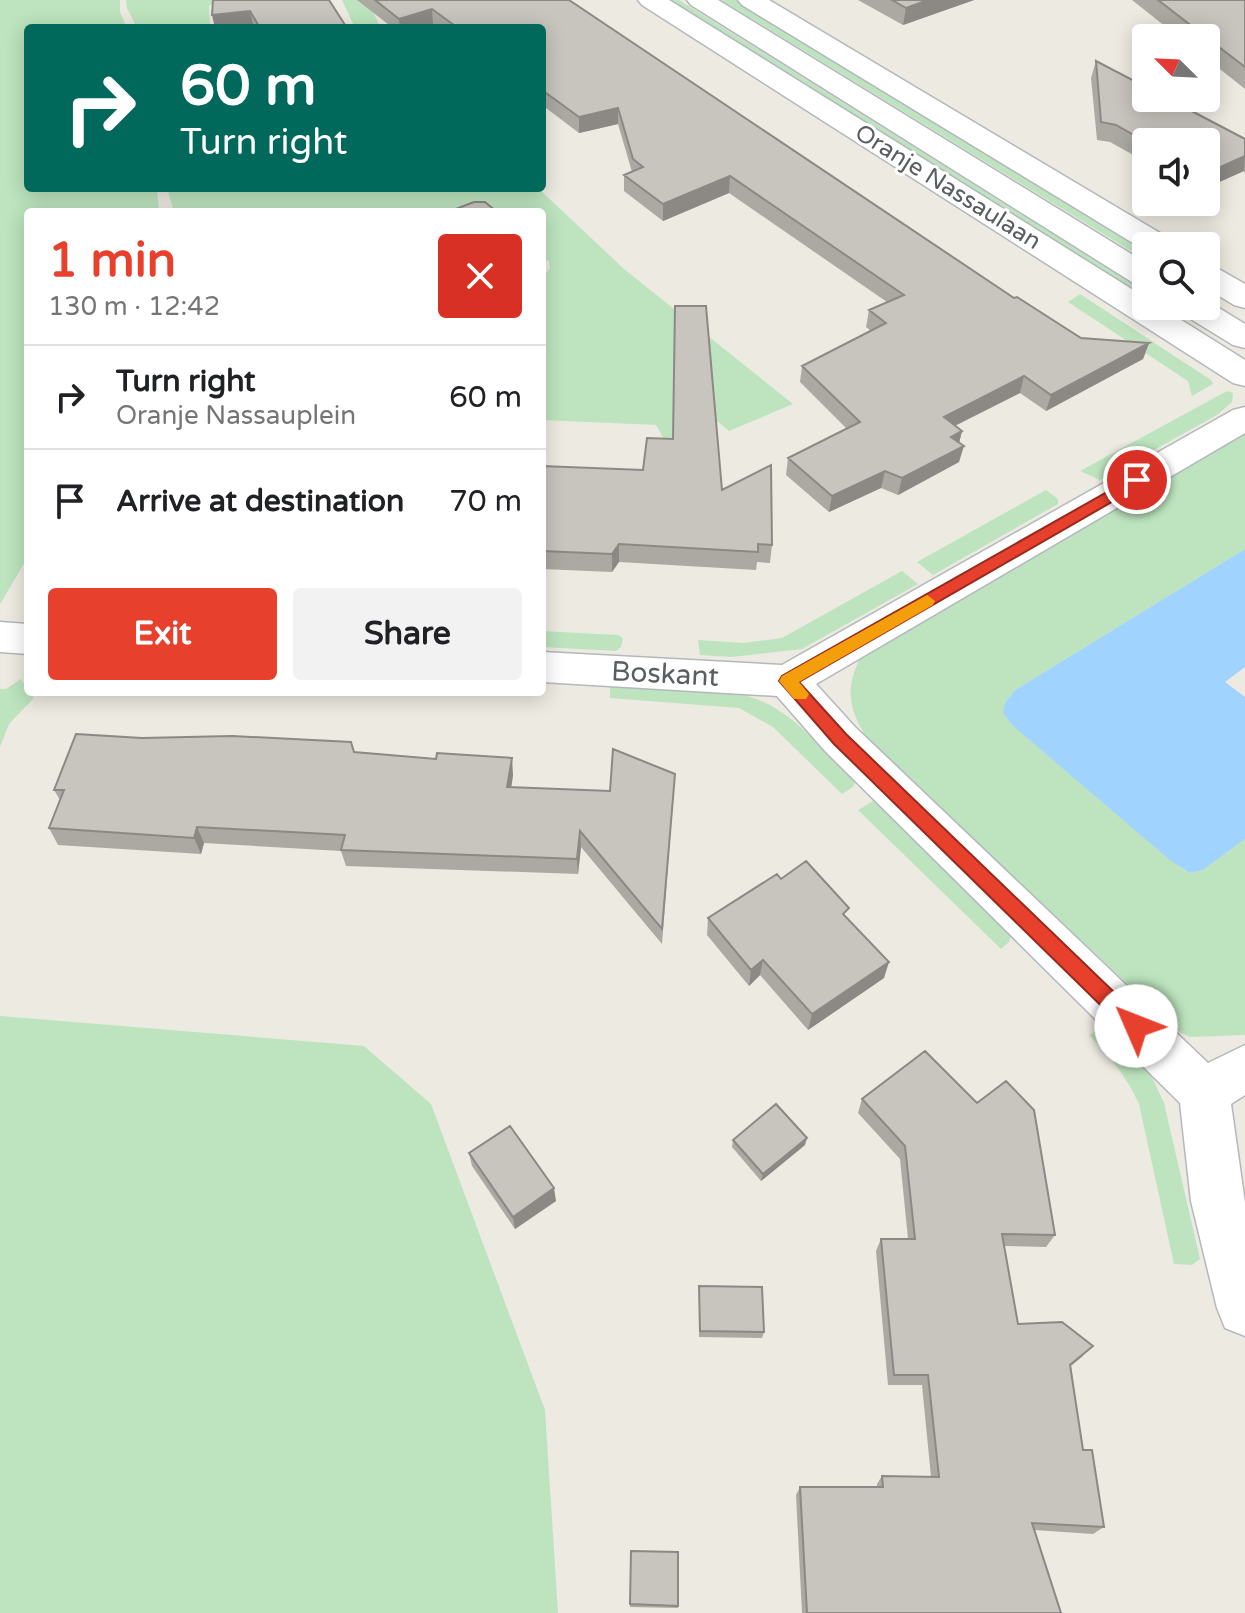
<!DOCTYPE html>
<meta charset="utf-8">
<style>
body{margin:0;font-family:"Varela Round",sans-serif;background:#f2f2f2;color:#202124;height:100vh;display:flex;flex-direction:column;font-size:30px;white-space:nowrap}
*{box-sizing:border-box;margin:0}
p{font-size:26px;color:#757577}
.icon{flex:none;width:44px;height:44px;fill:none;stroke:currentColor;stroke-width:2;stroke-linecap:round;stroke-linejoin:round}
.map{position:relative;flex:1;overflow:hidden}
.sheet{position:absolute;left:24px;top:208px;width:522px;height:488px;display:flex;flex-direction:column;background:#fff;border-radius:8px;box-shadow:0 4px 20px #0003}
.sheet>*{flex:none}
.top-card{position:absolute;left:24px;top:24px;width:522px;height:168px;border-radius:8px;box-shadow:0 4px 20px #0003;background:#00695c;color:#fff;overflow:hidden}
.needle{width:52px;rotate:294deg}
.tools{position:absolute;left:1132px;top:24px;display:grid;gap:16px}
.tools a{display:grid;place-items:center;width:88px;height:88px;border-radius:8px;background:#fff;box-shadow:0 4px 20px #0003;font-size:40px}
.pin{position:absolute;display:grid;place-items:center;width:68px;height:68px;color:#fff;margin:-34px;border:4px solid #fff;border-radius:50%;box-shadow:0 2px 8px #0007}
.me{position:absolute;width:88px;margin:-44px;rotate:314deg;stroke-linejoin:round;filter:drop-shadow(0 0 6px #0008)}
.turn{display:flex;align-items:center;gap:28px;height:168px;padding:0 24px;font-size:36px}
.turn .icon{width:104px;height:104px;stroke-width:2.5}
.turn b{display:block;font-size:56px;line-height:68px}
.round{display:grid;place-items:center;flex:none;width:84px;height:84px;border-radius:8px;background:#f2f2f2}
.summary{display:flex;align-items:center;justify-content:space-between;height:136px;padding:0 24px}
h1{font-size:48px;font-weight:800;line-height:60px;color:#e7402d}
.button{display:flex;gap:16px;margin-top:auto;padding:16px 24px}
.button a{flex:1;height:92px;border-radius:8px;background:#e7402d;color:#fff;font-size:32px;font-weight:800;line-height:92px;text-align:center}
.button a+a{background:#f2f2f2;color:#202124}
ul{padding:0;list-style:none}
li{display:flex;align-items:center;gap:24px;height:104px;padding:0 24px;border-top:2px solid #e0e0e0}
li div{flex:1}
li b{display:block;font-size:30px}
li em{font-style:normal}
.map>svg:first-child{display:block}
.green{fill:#bde4be}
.water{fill:#a0d3fe}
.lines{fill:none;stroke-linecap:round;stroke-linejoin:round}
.minor-casing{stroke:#b4b7bc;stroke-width:3}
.tertiary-casing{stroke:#b4b7bc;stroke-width:3}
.minor{fill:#fff;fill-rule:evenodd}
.tertiary{fill:#fff;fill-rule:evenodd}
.wall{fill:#aca9a3}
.shaded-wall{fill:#8c8985}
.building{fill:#c8c4be;stroke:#8c8985;stroke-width:2}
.route{fill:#e7402d;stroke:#962a1d;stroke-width:2}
.slow{fill:#f59e0b}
.labels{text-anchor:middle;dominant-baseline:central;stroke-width:6;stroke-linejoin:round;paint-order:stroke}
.far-street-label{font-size:24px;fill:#5a5d62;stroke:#fff}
.street-label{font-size:28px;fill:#5a5d62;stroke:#fff}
</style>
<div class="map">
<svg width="1245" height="1613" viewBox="0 0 1245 1613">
<rect width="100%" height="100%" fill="#edeae1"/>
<path class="green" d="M0,0h120v12l7,16h-99v160h129l2,24h-131v345l-28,47z
M126,0h131l-48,5 1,23h-73l-10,-20z
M342,0h25l14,28h-26z
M666,0h13l467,292v12z
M721,0h16l409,248v12z
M167,188h162l2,3 14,-3h193l86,81 169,135 -64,27 -51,-43 -7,63 -15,-26 -114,-5v-141l8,-11 -1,-7 -7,-3v-46h-368z
M1080,294l131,86 2,4 -21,12 -4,-15 -120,-79z
M1227,391l6,2 -1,9 -15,13 -117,65 -20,-9z
M1245,432v117l-230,141 -10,13 8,23 170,143 7,4 13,-3 42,-31v196l-55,2 -12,-6 -310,-290c-19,-33 -24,-50 -7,-85z
M1046,490l12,9v5l-125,71 -16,-13z
M902,571l16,13 -116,65 -70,8 -32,-2 -2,-15 46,3 38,-5z
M542,631l76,4 5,3 -2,9 -5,4 -74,-4z
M21,679l13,19 -25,26 -9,23v-58h6z
M615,683c50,4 122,-1 163,27 29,18 53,48 77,72l-2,5 -11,7 -69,-67 -34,-19 -129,-10v-11z
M875,800l137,132 -3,10 -8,7 -143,-139z
M0,1016l364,30 67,58 114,306 13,203h-558z
M1108,1025l42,48 14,30 36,156 -8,6 -18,-1 -35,-160c-13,-28 -29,-48 -50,-69z"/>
<path class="water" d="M1245,549v118l-20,15 20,15v142l-42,31 -13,3 -19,-12 -158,-135 -10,-13 2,-10 10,-13z"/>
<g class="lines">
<defs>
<path id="minor" d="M638,0h31l477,298v8h13l86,54v26l-12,-3 -591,-378z
M738,0h31l401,239 5,7h-29v5l-404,-246z
M1206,265l11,3 28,16v24l-11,-3 -28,-17z
M1245,407v26l-429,251 39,43 353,336 37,-18v50l-14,9 14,99v133l-20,-8 -8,-20 -26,-107 -11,-98 -355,-352 -48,-55 -235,-14v-30l240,13 451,-255z
M0,622l28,2v30l-28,-2z"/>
<path id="tertiary" d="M687,0h31l428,263v24l-11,-3 -444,-279z
M1206,300l39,24v24l-12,-3 -52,-32 -4,-7h29z"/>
</defs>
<use href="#minor" class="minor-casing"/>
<use href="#tertiary" class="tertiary-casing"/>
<use href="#minor" class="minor"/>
<use href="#tertiary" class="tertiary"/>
</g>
<path class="wall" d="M213,0l134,28h-132z
M357,0h212l445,298 67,40 68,5 -6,16 -97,52 -26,-18 -65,33 7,5 -3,12v19l-61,33 -17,-7 -52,24 -43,-37 2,-17 59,-29 -47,-47 2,-16 69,-35 -5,-4 3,-17 18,-8 -158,-109 -66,28 -39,-30v-16l8,-3 -14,-48 -39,9 -37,-28v-77h-104l-5,-4 -11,4h-29z
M858,0h116l-71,25z
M1132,0h113v89l-39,-31v-20h-26z
M1096,61l149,78v35l-1,-3 -36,16 -2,-1v-44h-60v20l-36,-20 -13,-2 -6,-62z
M542,466l180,24 50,55 -2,18 -13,-1 -1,8 -137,-8 -7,10 -70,-3z
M354,752l159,23 -2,12 99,4 65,-17 -13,170 -81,-97 -3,27 -232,-8 -5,-15 -137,-8 -3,11 -143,-9 -9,-17 11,-28 -6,-10z
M781,879l65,39 38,60 -76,52 -48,-55 -11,11 -42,-51 1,-17z
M862,1099l193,136 -9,12 -42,-1 14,78 65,32 -12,10 12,84 21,77 -11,7 -59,-4 27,83h-259l-6,-118 4,-8h77v-3l5,-8 49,1 -9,-92h-34l-12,-134 5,-12h27l-8,-80 -42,-46z
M733,1140l72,5 -44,36 -29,-34z
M469,1153l87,48 -41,28 -43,-63z
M699,1286l65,46 -2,6 -63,-1z
M631,1551l47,55v2l-48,-1z"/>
<path class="shaded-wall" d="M928,0h46l-71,25 3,-17z
M432,9l1,15 -11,4h-22l-1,-9z
M250,11l4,17h-39l-3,-13z
M618,108v16l-39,9v-16z
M1245,156l-1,15 -36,16 6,-17z
M730,176l-1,17 -66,28v-17z
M1149,343l-6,16 -97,52 5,-16z
M1024,376l-4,17 -80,40 4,-16z
M962,431l-4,16 -7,-10z
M964,446l-5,16 -61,33 4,-17z
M885,471l-4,17 -52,24 3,-16z
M619,544v18l-7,10v-18z
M512,758l1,17 -4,28 -2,-16z
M197,827l7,16 -3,11 -7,-16z
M580,831l1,16 -3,27 -1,-15z
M763,960l-3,15 -11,11 2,-16z
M889,962l-5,16 -76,52 4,-16z
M807,1138l-2,7 -44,36 2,-7z
M554,1188l2,13 -41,28 -2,-12z"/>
<path class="building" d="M213,0h116l18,28h-87l-10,-17 -38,4z
M375,0h194l445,298 3,-1 64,41 68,5 -98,52 -27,-19 -80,41 18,14 -11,6 13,9 -62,32 -17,-7 -53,25 -44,-38 72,-36 -58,-56 84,-43 -17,-13 35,-15 -174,-119 -67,28 -39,-29 19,-8 -10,-8 -15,-51 -39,9 -37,-27v-62h-84l-26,-19 -33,10z
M892,0h36l-22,8z
M1158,0h87v67z
M1096,61l50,26v11h21l78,41v17l-31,14 -8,-4v-24h-60l-30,-17 -15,-3z
M474,202h11l12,10h-49z
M675,306h31l16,184 49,-25 1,80 -14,-1v8l-139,-8 -7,10 -70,-3v-85l101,4 4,-32 26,1z
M76,734l66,4 90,-2 119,6 3,10 82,7 1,-6 75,5 -5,29 103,4 3,-42 62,25 -13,155 -82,-98 -3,28 -236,-9 4,-15 -148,-8 -3,11 -145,-10 15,-38h-10z
M806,861l43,47 -6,6 46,48 -77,52 -49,-54 -12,10 -43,-52 69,-44 4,5z
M925,1051l52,52 29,-22 28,29 21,125 -53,-1 16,90 44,-2 31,24 -23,19 13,85h9l12,77 -72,-4 29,90h-254l-7,-126h83l-1,-11 57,1 -11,-102h-34l-13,-136h34l-10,-93 -43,-47z
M776,1104l31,34 -44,36 -30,-34z
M510,1126l44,62 -41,29 -44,-64z
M699,1286l63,1 2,45 -64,-1z
M631,1551l47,1v54l-48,-2z"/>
<path class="route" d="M1137,475l6,1v8l-344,198 47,52 297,286 3,6 -3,7 -7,3 -7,-3 -295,-289 -55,-63 3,-5z"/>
<path class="slow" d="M927,595l8,6 -2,4 -134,77 10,12 -3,5h-12l-15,-18 3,-5z"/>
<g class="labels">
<g class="far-street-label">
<text transform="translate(948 187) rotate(32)">Oranje Nassaulaan</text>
</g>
<g class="street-label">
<text transform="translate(665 674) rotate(3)">Boskant</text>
</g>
</g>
</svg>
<div class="tools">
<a><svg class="needle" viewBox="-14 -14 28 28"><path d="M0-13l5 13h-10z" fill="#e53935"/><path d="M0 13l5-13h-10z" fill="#757577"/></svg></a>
<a><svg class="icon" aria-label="sound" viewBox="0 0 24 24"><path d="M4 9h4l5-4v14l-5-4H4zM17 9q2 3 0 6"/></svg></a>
<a><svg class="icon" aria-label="search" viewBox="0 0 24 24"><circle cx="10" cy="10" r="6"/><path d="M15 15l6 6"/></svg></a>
</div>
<div class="pin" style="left:1137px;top:480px;background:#d93025"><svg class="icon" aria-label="arrive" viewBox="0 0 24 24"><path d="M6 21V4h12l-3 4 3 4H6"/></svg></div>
<svg class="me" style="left:1136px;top:1026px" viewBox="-20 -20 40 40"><circle r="19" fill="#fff"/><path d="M0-13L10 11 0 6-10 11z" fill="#e7402d"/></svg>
<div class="top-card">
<div class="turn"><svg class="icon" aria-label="right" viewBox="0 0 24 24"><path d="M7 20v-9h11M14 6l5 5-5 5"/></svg><div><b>60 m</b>Turn right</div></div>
</div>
<section class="sheet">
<div class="summary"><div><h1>1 min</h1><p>130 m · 12:42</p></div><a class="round" style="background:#d93025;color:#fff"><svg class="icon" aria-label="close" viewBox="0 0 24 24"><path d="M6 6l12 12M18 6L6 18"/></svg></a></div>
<ul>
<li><svg class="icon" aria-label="right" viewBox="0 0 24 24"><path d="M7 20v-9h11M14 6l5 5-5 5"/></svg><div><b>Turn right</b><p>Oranje Nassauplein</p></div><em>60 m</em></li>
<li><svg class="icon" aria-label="arrive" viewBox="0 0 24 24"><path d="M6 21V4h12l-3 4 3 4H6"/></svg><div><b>Arrive at destination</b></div><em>70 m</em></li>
</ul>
<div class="button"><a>Exit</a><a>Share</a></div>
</section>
</div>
